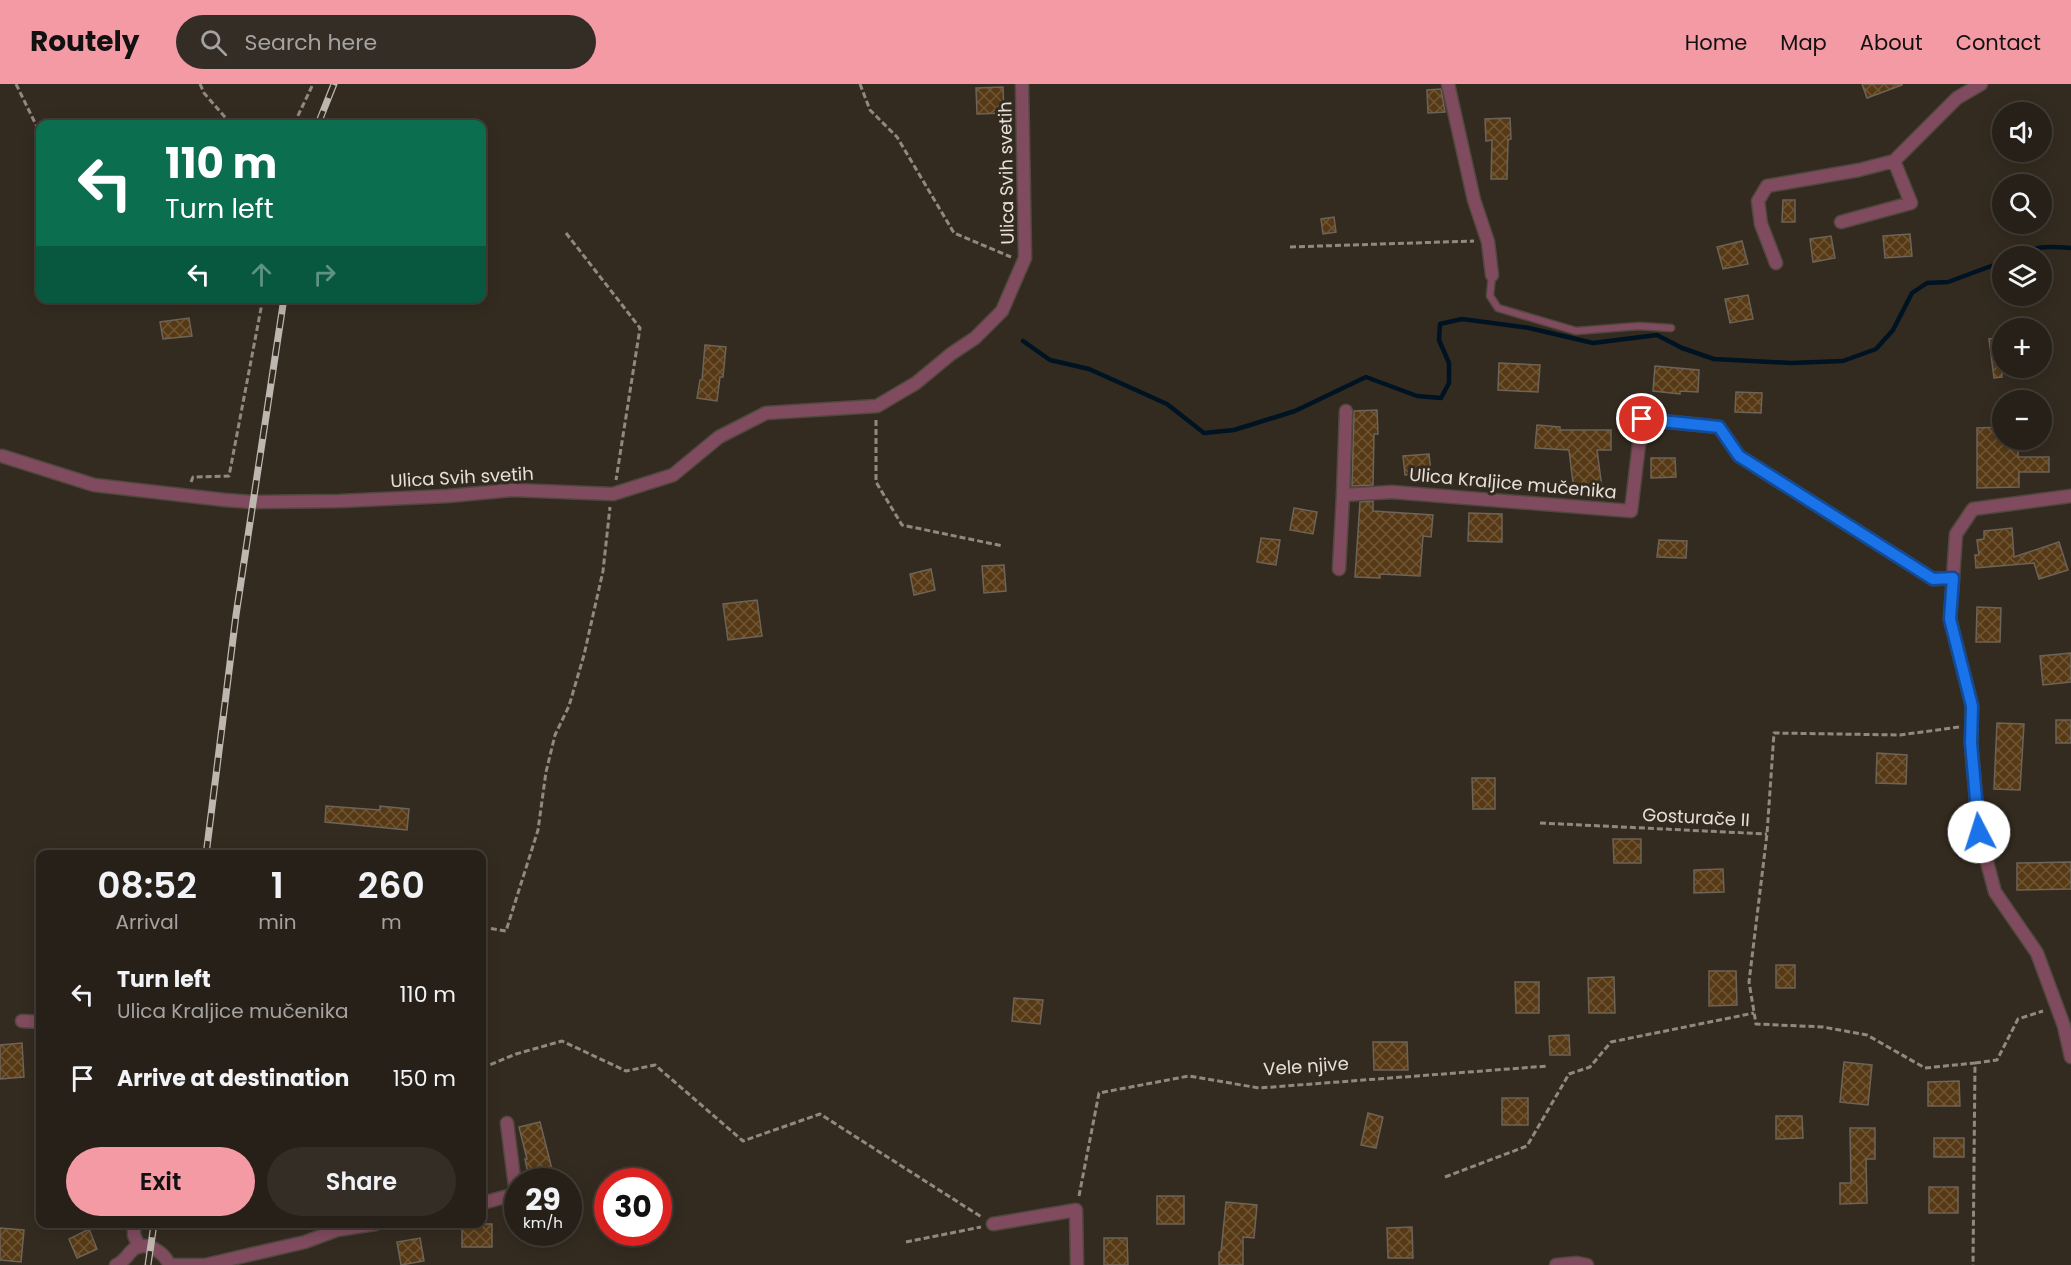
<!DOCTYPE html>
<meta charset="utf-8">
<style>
body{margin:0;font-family:Poppins,sans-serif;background:#332d25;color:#f1f3f6;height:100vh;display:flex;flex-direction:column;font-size:22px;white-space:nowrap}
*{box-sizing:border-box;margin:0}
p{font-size:20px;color:#a4a3a2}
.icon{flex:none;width:33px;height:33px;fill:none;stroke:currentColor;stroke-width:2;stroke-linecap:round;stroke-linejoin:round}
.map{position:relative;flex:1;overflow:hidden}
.panel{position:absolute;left:36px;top:766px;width:450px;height:378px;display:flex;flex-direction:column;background:#272018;border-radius:12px;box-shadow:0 3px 15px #0003,0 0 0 2px #433e37}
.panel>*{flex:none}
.banner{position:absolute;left:36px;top:36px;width:450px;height:183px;border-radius:12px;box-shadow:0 3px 15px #0003,0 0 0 2px #433e37;background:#0b6e4f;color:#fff;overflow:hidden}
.fabs{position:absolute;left:1992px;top:18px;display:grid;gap:12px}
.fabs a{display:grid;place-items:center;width:60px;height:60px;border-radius:50%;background:#272018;box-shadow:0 3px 15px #0003,0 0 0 2px #433e37;font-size:30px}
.speed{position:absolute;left:504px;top:1084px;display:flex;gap:12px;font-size:30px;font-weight:700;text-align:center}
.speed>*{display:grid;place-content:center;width:78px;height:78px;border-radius:50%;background:#272018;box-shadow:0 3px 15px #0003,0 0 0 2px #433e37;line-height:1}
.speed small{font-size:15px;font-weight:400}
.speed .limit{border:9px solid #d22;background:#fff;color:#111}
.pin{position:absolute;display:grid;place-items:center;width:51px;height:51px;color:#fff;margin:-26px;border:3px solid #fff;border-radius:50%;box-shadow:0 2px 6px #0007}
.me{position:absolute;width:66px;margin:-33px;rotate:355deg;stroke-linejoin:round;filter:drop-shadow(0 0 4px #0008)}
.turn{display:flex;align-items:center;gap:21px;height:126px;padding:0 30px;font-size:27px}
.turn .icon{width:78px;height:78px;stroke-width:2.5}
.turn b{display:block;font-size:42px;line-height:51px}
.lanes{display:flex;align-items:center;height:57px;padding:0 30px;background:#0003;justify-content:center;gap:30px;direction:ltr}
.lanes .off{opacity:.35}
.eta{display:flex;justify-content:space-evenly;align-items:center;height:102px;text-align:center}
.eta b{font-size:36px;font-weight:600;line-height:42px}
.action{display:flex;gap:12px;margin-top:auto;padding:12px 30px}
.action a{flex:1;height:69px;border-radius:36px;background:#f49aa5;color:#111;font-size:24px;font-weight:600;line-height:69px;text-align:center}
.action a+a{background:#332d25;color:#f1f3f6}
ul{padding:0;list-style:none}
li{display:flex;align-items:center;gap:18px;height:84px;padding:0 30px}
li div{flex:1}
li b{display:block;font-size:22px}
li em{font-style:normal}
header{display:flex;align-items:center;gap:36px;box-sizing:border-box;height:84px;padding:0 30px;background:#f49aa5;color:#111}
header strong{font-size:28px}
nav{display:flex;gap:33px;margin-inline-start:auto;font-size:21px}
.search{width:420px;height:54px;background:#332d25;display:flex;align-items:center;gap:15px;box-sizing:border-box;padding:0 21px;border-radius:33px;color:#a4a3a2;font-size:22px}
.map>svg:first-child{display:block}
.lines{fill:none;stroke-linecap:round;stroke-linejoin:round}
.stream{stroke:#001322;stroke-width:4.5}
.building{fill:url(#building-cross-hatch);stroke:#6d6357;stroke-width:1.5}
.lane-casing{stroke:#50483e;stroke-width:9}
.street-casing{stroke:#50483e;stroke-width:15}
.path{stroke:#918980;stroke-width:3;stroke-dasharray:6 3;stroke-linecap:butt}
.lane{stroke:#804b5e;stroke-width:6}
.street{stroke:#804b5e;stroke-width:12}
.rail-casing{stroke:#beb7af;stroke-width:7}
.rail{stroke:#342b20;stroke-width:4.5;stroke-dasharray:14;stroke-linecap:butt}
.route-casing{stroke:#114b97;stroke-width:15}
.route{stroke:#1a73e8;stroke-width:10}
.labels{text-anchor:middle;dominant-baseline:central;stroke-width:6;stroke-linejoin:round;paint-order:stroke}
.street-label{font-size:18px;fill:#e6e0d9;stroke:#342b20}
</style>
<header>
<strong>Routely</strong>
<div class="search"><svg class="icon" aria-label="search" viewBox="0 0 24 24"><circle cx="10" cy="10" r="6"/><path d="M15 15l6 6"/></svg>Search here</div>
<nav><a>Home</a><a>Map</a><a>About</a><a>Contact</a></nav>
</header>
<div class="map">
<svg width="2071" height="1181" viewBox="0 0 2071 1181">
<defs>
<pattern id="building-cross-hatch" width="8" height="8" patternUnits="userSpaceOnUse" patternTransform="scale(1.5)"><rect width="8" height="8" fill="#573a15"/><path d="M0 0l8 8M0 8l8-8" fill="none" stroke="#6f5636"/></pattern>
</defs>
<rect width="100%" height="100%" fill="#342b20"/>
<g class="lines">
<path class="stream" d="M2013,172c22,-10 35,-10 58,-8
M1023,257l27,19 39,9 78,35 37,29 30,-3 61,-19 71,-34 51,19 24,2 8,-15v-20l-10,-23 1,-16 22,-5 67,9 64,15 64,-8 25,13 32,11 77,4 52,-2 33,-12 17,-19 19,-37 15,-10 21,-1 54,-20"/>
</g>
<path class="building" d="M1862,0h40v1l-35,13z
M1003,3l1,26 -27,1 -1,-26z
M1441,5l4,23 -17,1 -1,-23z
M1510,34l1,21 -3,1 -1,39h-16l1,-39 -6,1 -1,-22z
M1783,116h12v22h-13z
M1334,133l2,15 -13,2 -2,-15z
M1910,150l2,22 -27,2 -2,-22z
M1831,152l4,22 -22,4 -3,-23z
M1742,157l6,23 -25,5 -6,-22z
M1748,211l5,24 -23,4 -5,-24z
M189,234l3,18 -29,3 -3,-17z
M2002,253v40l-8,1 -5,-39z
M705,261l21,2 -3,30h-3l-3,24 -20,-3 3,-18h2z
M1499,279l41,2 -2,27 -40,-2z
M1655,282l44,4 -1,22 -18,-1v3l-27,-3z
M1736,308l26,1 -1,20 -26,-1z
M1377,326l1,24h-4l-1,51 -21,1 2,-75z
M1537,341l23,2v3h51v20h-14l5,38 -28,3 -5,-41 -34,-2z
M2002,343v13h16v17h31v15h-30v15l-42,1v-60z
M1429,370l2,19 -26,2 -2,-19z
M1651,374h24l1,19 -25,1z
M1373,417v10l60,4 -2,22 -8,-1 -3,40 -40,-2v4l-25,-1 5,-75z
M1294,424l23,4 -4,22 -23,-4z
M1469,429l33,1v28l-34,-1z
M2012,444l2,29 45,-15 9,28 -29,9 -5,-16 -58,5 -1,-13h4l-2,-15 7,-1v-8z
M1261,454l19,2 -4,25 -19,-3z
M1659,456l28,1 -1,17 -29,-1z
M1004,481l2,26 -22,2 -2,-27z
M931,485l4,21 -21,5 -4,-21z
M757,516l5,36 -34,4 -5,-36z
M1977,523l24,1 -1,34h-24z
M2071,569v29l-28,3 -3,-29z
M2056,636h15v23h-15z
M1997,639l27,1 -4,66 -26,-1z
M1877,669l30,2 -1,29 -30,-1z
M1472,694h23v31h-22z
M326,722l54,4v-4l29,3 -2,21 -82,-8z
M1613,755h28v24h-27z
M2071,778v27l-54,1v-27z
M1723,785l1,23 -30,1v-23z
M1776,881h19v23h-19z
M1709,887h27l1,34 -28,1z
M1614,893l1,36h-26l-1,-35z
M1515,898h24v31h-23z
M1014,914l29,2 -3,24 -28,-3z
M1569,951l1,20h-20l-1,-19z
M1373,958h34l1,28h-34z
M22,959l2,34 -24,2v-34z
M1844,978l28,3 -4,40 -28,-3z
M1959,997l1,25h-32v-24z
M1502,1014h26v27h-26z
M1368,1029l15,4 -7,31 -15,-3z
M1776,1032h26l1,22 -27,1z
M540,1038l13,51 -24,6 -4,-20h2l-8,-32z
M1850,1044h25v31h-9l1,44 -27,1v-21h11z
M1934,1054h30v19h-30z
M1929,1103h29v26h-29z
M1157,1112h27v28h-27z
M1226,1118l31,3 -3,33 -11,-1v28h-24v-13h2z
M462,1140h30v23h-30z
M1412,1143l1,31h-25l-1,-30z
M0,1144l24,2 -3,32 -21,-2z
M89,1145l8,20 -20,9 -8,-19z
M420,1154l4,23 -23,4 -4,-23z
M1104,1154h23l1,27h-24z"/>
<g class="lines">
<defs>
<path id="lane" d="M1492,191l-2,21 8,12 78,23 63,-5 32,2"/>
<path id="street" d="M1448,0l26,116 14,42 4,33
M1841,138l70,-19 -17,-42 63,-63 24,-14
M1776,179l-15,-39 -3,-23 9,-15 92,-16 35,-9
M2,372l92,29 131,15 27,2 88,-1 108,-5 65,-6 100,4 60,-19 46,-38 47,-24 111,-7 39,-23 35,-29 24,-16 27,-27 23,-53 -3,-174
M1343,411l3,-84
M1339,485l4,-74 49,-3 239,19 11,-92 77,8 20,29 194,123 20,-1 3,-44 17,-25 98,-13
M1953,494l-3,41 22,87 -1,37 8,89 16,60 42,61 27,73 7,31
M22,937l18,1
M482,1119l34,-9 -9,-71
M134,1140v11l5,12
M993,1140l83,-14 1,55
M116,1181c9,-3 12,-12 19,-17 13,-7 29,5 34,16
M169,1181h36l100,-23 32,-12 38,-6
M1556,1181l21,-2 10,2"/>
</defs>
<use href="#lane" class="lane-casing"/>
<use href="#street" class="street-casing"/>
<path class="path" d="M16,0l24,49
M200,0l4,9 27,31
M860,0l10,26 27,27 57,96 57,24
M294,40l19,-40
M566,149l74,95 -24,152
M1290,163l184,-6
M876,336v62l26,43 101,21
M191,398l2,-5 36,-1 34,-178
M1959,643l-59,8 -126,-2 -7,101 -18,148 7,42 67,3 44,8 58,33 50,-5 -2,202
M1540,739l227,11
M482,843l24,4 32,-101 8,-58 9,-37 14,-29 15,-51 19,-84 7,-64
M1975,979l22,-3 21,-41 25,-8
M482,984l34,-14 46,-13 64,30 29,-6 88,76 77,-27 163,104
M1445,1093l82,-31 42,-72 21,-7 21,-25 143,-29
M1079,1112l20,-103 90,-17 70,12 289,-22
M906,1158l75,-15"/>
<use href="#lane" class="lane"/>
<use href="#street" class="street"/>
<defs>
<path id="rail" d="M318,40l16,-40
M206,771l30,-240 48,-317
M148,1181l6,-41"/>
</defs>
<use href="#rail" class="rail-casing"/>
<use href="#rail" class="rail"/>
</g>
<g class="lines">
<defs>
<path id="route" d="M1642,335l77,8 20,29 194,123 20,-1 -3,41 22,87 -1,37 8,89"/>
</defs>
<use href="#route" class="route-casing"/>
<use href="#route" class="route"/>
</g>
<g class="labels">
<g class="street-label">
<text transform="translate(1006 89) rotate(-91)">Ulica Svih svetih</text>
<text transform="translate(462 393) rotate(-3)">Ulica Svih svetih</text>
<text transform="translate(1513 399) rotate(5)">Ulica Kraljice mučenika</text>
<text transform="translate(1696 733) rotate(3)">Gosturače II</text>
<text transform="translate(1306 982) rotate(-4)">Vele njive</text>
</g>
</g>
</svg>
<div class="fabs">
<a><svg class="icon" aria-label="sound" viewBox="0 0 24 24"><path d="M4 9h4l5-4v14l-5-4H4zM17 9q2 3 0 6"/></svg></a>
<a><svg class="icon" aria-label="search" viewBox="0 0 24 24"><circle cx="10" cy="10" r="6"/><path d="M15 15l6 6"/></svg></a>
<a><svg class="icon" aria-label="layers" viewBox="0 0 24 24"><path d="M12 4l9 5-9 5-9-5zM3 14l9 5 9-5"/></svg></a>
<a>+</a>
<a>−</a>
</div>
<div class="speed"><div>29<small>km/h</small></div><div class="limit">30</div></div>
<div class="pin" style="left:1642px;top:335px;background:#d93025"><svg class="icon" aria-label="arrive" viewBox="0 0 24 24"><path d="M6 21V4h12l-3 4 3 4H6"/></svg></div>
<svg class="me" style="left:1979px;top:748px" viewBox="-20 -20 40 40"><circle r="19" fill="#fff"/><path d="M0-13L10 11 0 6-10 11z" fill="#1a73e8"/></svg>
<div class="banner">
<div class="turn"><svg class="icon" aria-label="left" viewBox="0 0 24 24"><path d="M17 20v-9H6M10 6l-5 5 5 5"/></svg><div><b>110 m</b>Turn left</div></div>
<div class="lanes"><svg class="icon" aria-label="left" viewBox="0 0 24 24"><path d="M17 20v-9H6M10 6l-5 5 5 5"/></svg><svg class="icon off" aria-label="ahead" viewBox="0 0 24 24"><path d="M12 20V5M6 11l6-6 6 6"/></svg><svg class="icon off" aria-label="right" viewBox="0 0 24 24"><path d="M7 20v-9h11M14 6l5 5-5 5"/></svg></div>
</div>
<section class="panel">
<div class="eta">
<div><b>08:52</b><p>Arrival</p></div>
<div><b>1</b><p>min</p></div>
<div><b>260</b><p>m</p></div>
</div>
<ul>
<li><svg class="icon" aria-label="left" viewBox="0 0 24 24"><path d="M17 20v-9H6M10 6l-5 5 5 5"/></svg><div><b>Turn left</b><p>Ulica Kraljice mučenika</p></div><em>110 m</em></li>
<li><svg class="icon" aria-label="arrive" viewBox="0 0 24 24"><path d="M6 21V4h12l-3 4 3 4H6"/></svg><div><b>Arrive at destination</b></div><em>150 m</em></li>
</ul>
<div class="action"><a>Exit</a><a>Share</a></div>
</section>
</div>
